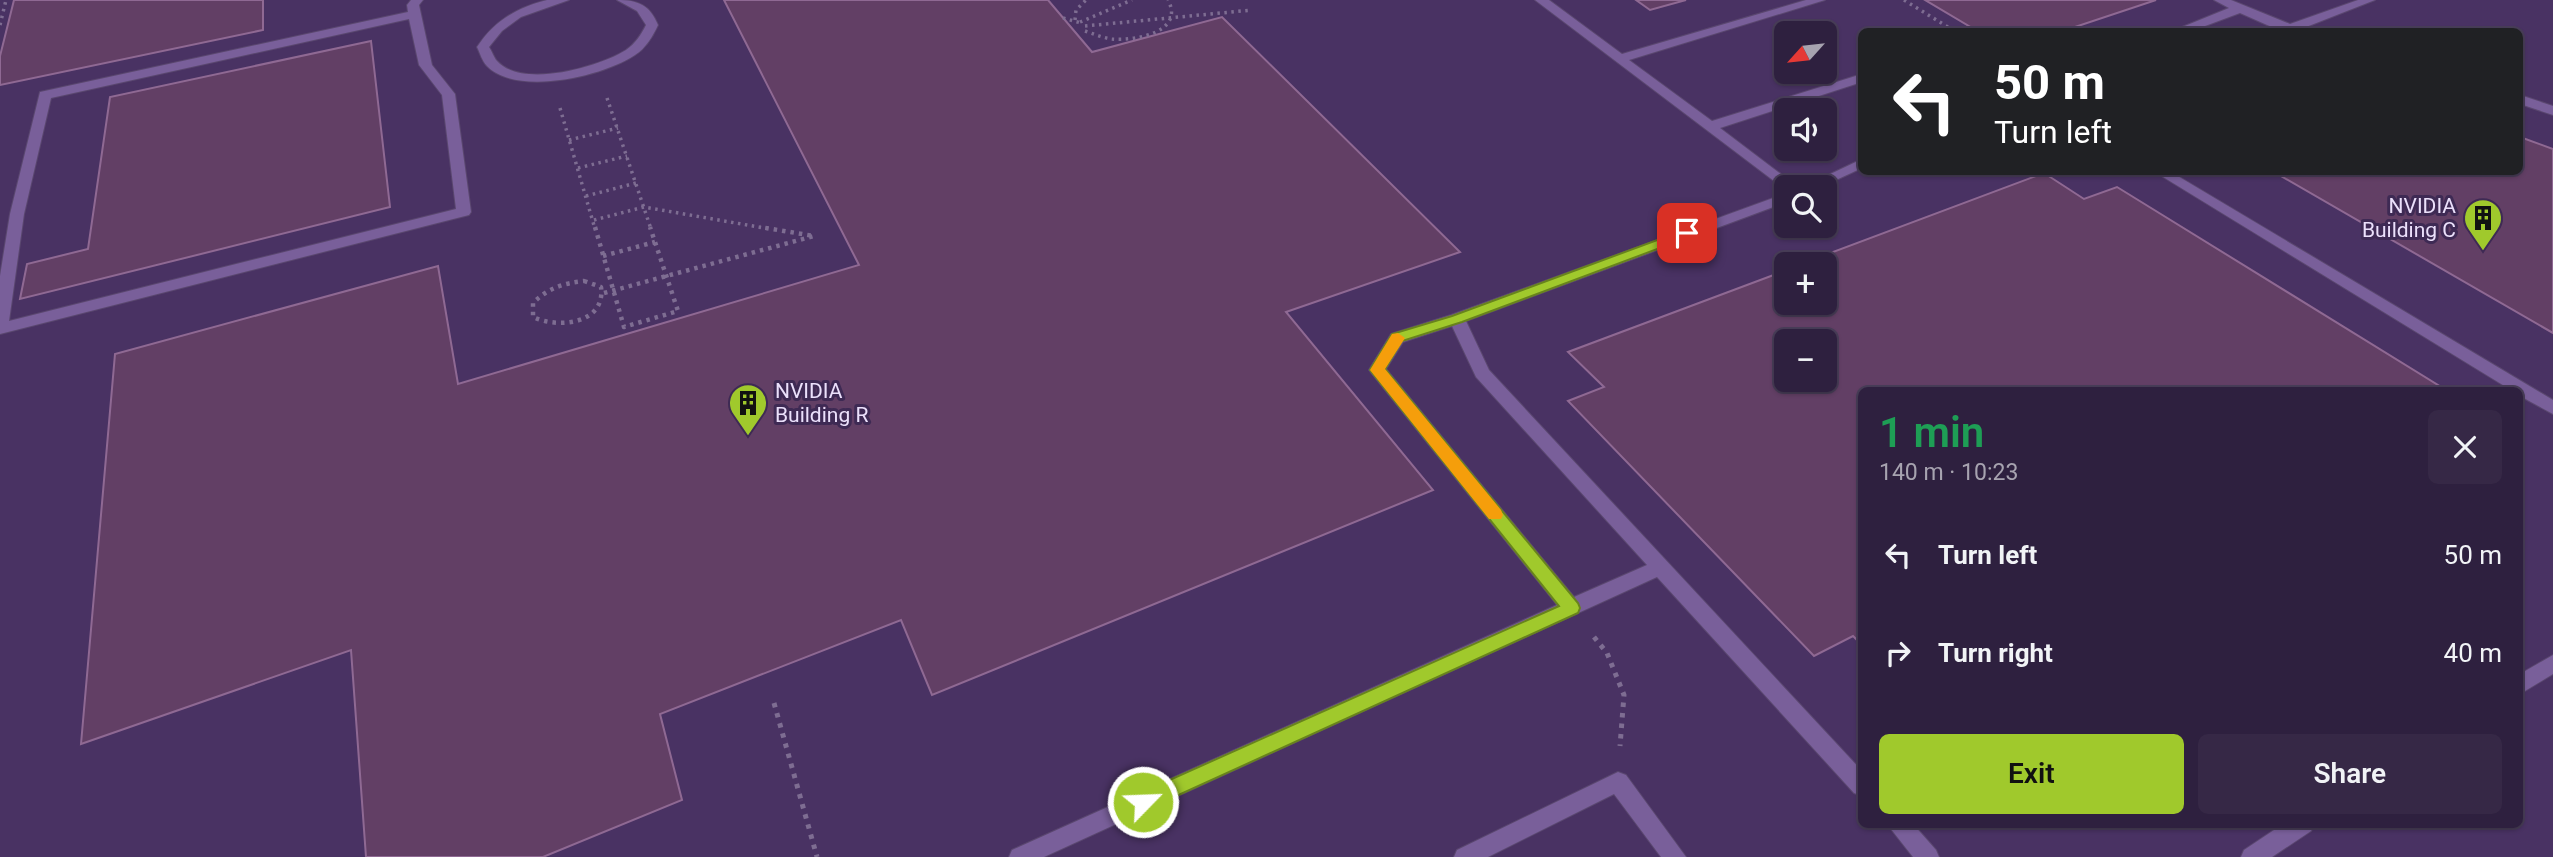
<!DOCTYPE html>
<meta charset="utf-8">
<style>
body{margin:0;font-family:Roboto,sans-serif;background:#362846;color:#f1f3f6;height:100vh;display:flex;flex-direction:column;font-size:26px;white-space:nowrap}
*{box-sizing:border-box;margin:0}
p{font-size:23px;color:#a7a3b0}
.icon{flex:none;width:38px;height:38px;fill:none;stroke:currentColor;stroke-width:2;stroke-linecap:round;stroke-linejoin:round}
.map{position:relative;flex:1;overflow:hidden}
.side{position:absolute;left:1858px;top:387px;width:665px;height:441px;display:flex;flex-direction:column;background:#2e203f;border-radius:10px;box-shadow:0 2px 5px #0004,0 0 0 2px #493e59}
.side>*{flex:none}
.banner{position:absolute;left:1858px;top:28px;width:665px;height:147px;border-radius:10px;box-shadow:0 2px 5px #0004,0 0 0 2px #493e59;background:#202124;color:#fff;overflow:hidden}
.needle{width:46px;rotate:243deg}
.controls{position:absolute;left:1774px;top:21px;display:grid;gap:14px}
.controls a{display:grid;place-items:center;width:63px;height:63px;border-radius:10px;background:#2e203f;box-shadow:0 2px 5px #0004,0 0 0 2px #493e59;font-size:35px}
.pin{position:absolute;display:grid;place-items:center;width:60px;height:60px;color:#fff;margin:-30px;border-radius:14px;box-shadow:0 4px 10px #0006}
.me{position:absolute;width:77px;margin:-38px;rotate:66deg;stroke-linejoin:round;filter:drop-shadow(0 0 5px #0008)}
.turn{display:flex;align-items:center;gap:24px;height:147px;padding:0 21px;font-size:32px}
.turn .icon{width:91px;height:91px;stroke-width:2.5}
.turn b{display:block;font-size:49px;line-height:60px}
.round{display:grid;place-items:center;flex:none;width:74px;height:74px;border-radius:10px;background:#362846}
.summary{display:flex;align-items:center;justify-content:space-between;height:119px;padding:0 21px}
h1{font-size:42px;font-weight:600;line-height:52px;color:#1e9e55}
.button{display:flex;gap:14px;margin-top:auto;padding:14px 21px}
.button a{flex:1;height:80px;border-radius:10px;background:#a0c92c;color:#111;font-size:28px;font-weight:600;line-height:80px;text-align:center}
.button a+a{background:#362846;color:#f1f3f6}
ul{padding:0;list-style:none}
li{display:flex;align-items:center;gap:21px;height:98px;padding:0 21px}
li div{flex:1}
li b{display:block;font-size:26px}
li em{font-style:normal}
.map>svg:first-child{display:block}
.built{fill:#493263;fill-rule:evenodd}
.building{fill:#623f65;stroke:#8f6993;stroke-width:2;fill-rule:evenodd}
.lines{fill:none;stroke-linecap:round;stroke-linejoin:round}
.minor-casing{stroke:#5a476f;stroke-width:2}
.path-far2{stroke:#7e6d92;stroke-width:3.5;stroke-dasharray:2.5 4.5;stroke-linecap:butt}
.path-far1{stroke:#7e6d92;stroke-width:4.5;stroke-dasharray:3.5 5;stroke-linecap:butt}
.path{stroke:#7e6d92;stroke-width:5;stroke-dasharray:4.5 6;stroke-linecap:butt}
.minor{fill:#795f9a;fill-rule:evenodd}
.route{fill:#a0c92c;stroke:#68831d;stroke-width:2}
.slow{fill:#f59e0b}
.labels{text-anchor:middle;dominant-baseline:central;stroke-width:6;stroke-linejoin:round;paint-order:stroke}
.poi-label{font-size:21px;fill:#ebe0fb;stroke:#3e2a54;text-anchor:end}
</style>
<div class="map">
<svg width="2553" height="857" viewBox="0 0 2553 857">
<rect width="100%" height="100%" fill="#3e2a54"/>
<path class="built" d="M0,0h2553v857h-2553zM1862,32h658v140h-658zM1787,33h38v39h-38zM1787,110h38v39h-38zM1787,187h38v39h-38zM1787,264h38v39h-38zM1787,341h38v39h-38zM1862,390h658v434h-658z"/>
<path class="building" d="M14,0h249v30l-263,55v-29z
M724,0h324l44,52 130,-35 238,235 -174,60 147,178 -501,205 -31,-75 -241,94 22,86 -139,57h-177l-15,-207 -270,94 34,-390 323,-88 20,118 401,-119z
M1636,0h50l-36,10z
M1925,0h231l-96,32h-81z
M371,41l19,166 -370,92 7,-35 61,-15 22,-152z
M2520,137l33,12v184l-279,-161h246z
M2044,173l40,26 33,-12 329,203h-584v255l-9,-9 -39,20 -246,-255 36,-14 -36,-35 219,-82v33h38v-39h-24zM1787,341h38v39h-38z"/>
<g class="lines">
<defs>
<path id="minor" d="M411,0h12l-4,5 13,60 23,29 16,118 -2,3 -469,119v-58l10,-62 30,-122 368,-80 -1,-7zM409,19l10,46 23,30 14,114 -447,112 15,-107 27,-116z
M547,0h22l-48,17 -19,14 -13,16c3,4 5,11 8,14 25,28 102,6 129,-11 9,-6 15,-15 20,-25l-9,-14 -20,-11c21,0 33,5 41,25 -5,11 -12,23 -23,30 -31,21 -118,42 -148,11 -5,-5 -7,-13 -10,-19 17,-26 39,-39 70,-47z
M1535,0h14l73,54 184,-54h19l-196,60 83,61 150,-47v8l-142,46 78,59h-11l-1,3z
M2214,0h17l59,24 68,-24h17l-74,29 3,3h-21l-43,-19 -51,19h-19l59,-24z
M2520,95l33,11v9l-33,-11z
M1862,159v9l-41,19h-18z
M2155,172h16l382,228v14l-33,-18v-6h-9z
M1787,193v9l-321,119 23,49 373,401v25l-8,-3 -197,-216 -613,280h-35l3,-7 545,-245 -188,-235 22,-36 60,-19zM1452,326l24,51 171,188 -73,32 -188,-228 17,-27z
M2553,655v19l-33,20v-20z
M1618,772l8,3 60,82h-25l-47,-63 -126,63h-34l3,-7z
M1887,824h26l23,26 3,7h-26z
M2283,824h31l-3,7 -39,26h-31l3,-7z"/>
</defs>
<use href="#minor" class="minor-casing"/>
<path class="path-far2" d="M1904,0l52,32
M1063,18l18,5
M1075,20l1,-10 10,-10
M1080,22l52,-22
M0,25l6,-25
M1085,26l167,-16
M1085,31c9,3 18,7 27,8 24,2 73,-7 56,-39
M607,98l44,131
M560,108l35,121
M569,140l49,-12
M578,168l49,-12
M586,196l50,-13
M594,220l50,-13 126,22"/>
<path class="path-far1" d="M595,227l29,100 54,-16 -28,-84
M603,256l52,-14
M584,281l17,6c5,37 -43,42 -68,30v-14c15,-15 31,-20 51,-22z
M604,293l210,-57 -54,-9"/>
<path class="path" d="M1594,637l13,16 17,42 -4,51
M774,703l43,154"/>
<use href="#minor" class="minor"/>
</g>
<path class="route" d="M1687,229l5,2v5l-230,86 -60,19 -17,28 193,234 2,5 -2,5 -428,195 -7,3 -7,-3 -3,-6 3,-7 423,-189 -189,-236 22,-36 60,-18z"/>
<path class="slow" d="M1398,333l7,5 -20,31 116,141 2,5 -2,4h-12l-119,-149 22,-36z"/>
<defs>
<symbol id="building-pin" viewBox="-11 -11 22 30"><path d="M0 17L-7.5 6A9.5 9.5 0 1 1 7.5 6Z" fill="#a0c92c" stroke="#3e2a54"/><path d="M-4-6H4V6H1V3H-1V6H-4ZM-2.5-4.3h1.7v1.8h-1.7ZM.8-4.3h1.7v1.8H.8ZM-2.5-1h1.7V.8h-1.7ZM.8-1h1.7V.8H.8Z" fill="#111"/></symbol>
</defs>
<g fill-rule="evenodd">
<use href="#building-pin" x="2461" y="196" width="44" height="60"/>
<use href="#building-pin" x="726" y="381" width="44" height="60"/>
</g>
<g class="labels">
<g class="poi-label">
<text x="2456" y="206">NVIDIA<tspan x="2456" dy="24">Building C</tspan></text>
<text x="775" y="391" text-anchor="start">NVIDIA<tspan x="775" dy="24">Building R</tspan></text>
</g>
</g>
</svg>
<div class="controls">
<a><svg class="needle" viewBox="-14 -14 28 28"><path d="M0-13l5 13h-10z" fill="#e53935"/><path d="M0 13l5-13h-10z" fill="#a7a3b0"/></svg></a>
<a><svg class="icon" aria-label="sound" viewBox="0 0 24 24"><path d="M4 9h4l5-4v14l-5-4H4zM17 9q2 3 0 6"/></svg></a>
<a><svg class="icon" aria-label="search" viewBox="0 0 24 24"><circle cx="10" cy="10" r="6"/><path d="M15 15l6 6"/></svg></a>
<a>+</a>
<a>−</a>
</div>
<div class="pin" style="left:1687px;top:233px;background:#d93025"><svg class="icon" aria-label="arrive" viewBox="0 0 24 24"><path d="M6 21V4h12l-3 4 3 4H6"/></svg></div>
<svg class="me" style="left:1143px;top:802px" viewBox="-20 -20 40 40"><circle r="17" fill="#a0c92c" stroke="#fff" stroke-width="3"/><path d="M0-11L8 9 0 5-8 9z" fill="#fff"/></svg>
<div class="banner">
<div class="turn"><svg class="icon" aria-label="left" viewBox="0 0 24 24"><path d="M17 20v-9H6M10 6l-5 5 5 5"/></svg><div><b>50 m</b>Turn left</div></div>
</div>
<section class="side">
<div class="summary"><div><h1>1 min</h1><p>140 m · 10:23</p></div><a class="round"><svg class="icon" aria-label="close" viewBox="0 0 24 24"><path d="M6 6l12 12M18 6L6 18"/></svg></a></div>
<ul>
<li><svg class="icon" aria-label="left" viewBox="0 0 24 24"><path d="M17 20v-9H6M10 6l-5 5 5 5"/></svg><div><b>Turn left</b></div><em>50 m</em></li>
<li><svg class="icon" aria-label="right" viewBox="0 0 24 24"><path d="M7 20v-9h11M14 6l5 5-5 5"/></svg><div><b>Turn right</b></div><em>40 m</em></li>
</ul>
<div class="button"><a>Exit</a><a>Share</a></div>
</section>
</div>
